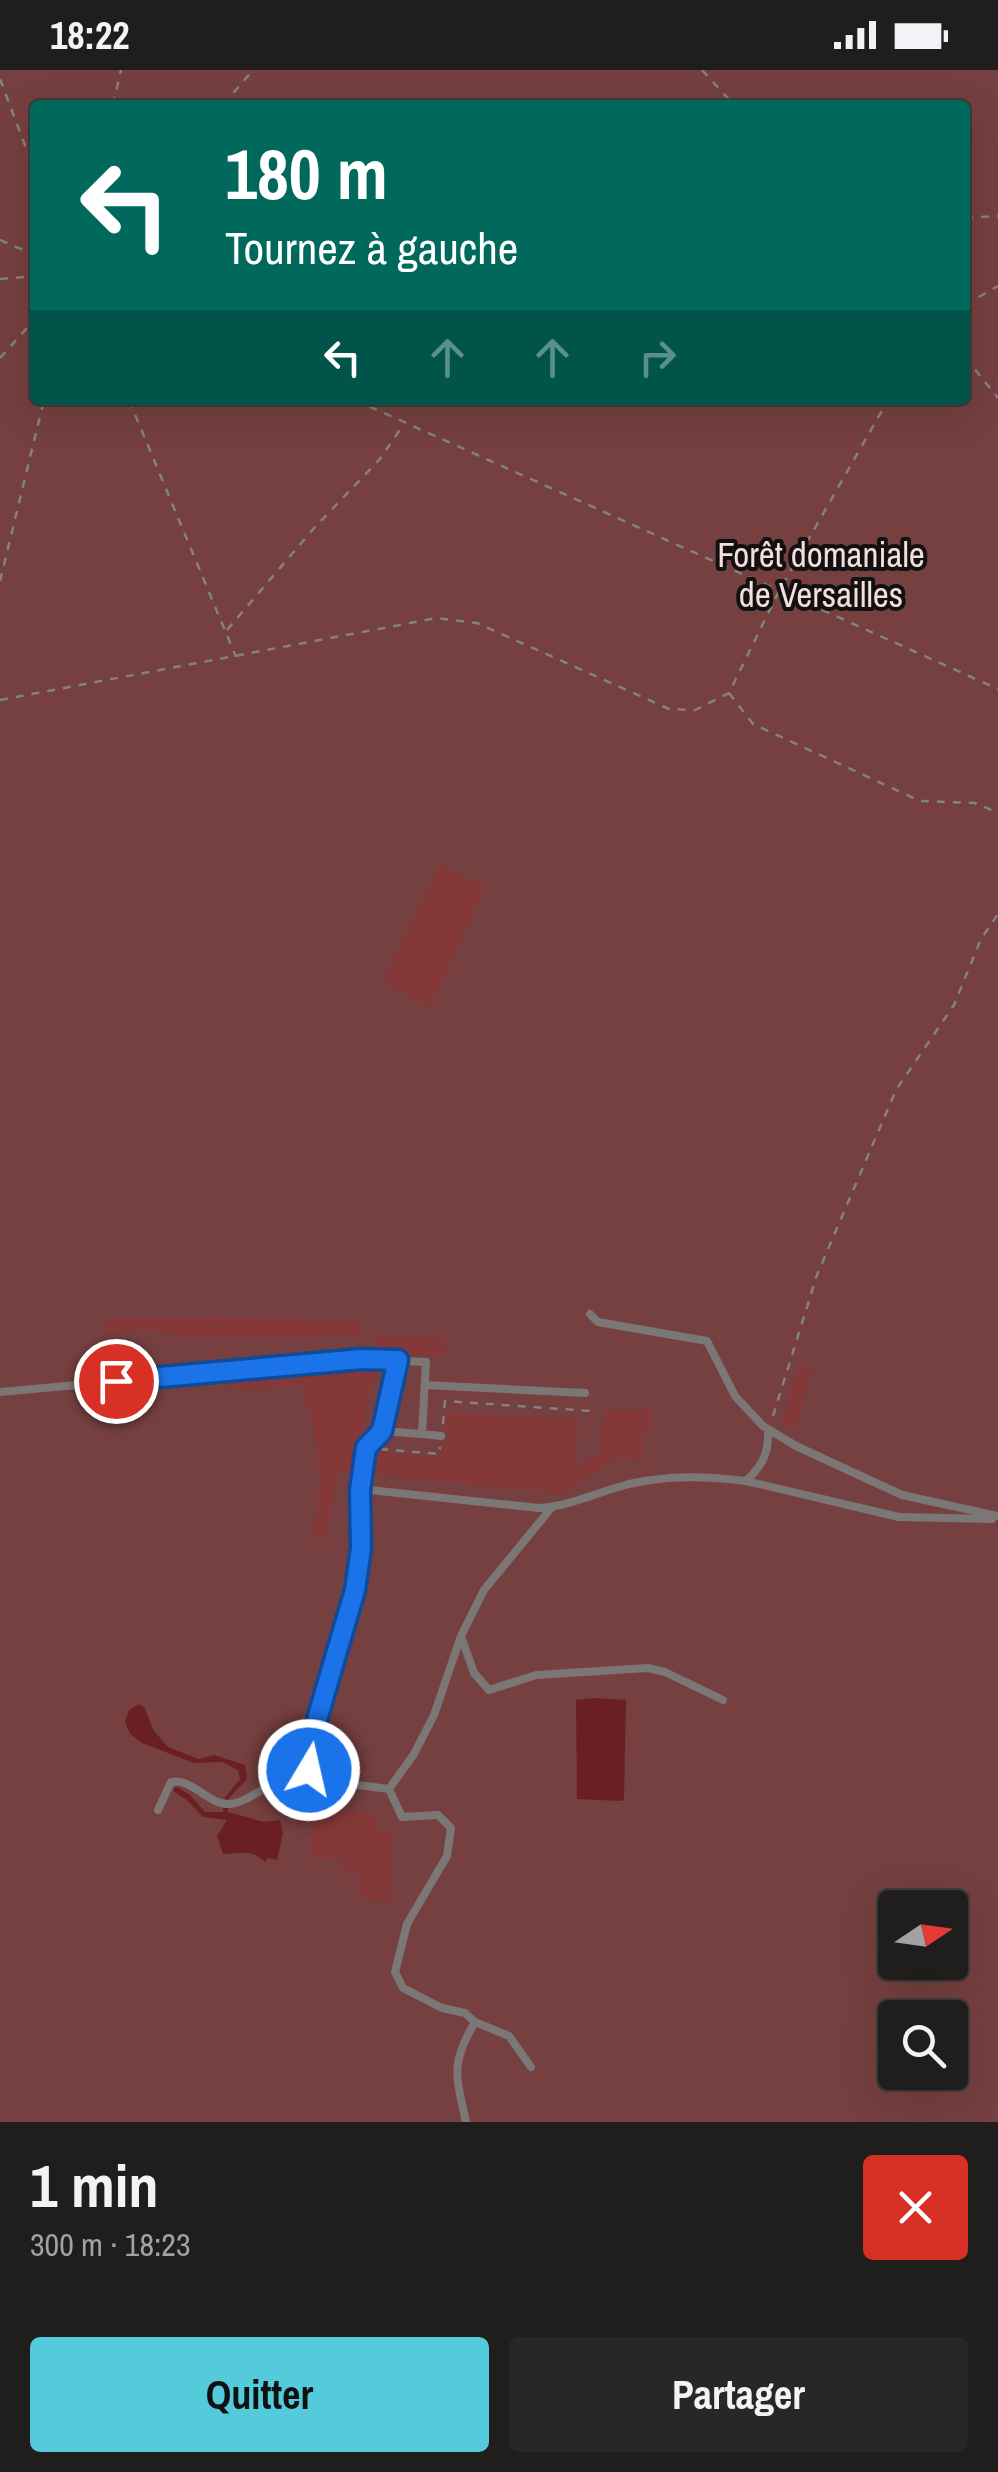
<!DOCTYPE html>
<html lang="fr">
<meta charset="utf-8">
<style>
body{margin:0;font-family:"Archivo Narrow",sans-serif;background:#282626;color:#f1f3f6;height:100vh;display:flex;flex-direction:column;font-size:38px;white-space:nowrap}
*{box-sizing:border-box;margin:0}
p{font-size:32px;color:#a2a2a4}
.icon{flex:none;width:55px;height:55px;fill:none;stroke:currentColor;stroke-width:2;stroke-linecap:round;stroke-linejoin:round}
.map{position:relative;height:2052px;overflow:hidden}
.side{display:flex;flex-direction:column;background:#201d1d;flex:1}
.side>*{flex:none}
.top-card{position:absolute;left:30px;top:30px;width:940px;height:305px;border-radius:10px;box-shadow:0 10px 40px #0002,0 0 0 2px #3d3b3b;background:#00695c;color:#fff;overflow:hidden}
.needle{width:65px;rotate:77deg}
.fabs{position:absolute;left:878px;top:1820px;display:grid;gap:20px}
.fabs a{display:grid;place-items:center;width:90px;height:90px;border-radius:10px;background:#201d1d;box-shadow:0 10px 40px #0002,0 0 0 2px #3d3b3b;font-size:50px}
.pin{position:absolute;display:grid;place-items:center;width:85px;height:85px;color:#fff;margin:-42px;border:5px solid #fff;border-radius:50%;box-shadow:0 2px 10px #0007}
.me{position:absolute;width:110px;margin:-55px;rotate:9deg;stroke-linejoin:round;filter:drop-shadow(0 0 8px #0008)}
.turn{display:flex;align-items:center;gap:35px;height:210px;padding:0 30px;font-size:45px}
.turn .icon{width:130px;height:130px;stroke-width:2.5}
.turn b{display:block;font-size:70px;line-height:85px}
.lanes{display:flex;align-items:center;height:95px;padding:0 30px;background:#0003;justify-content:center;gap:50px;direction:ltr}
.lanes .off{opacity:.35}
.round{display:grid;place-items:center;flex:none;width:105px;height:105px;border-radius:10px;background:#282626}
.head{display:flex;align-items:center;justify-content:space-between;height:170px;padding:0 30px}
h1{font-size:60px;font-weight:800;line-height:75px}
.action{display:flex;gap:20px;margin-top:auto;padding:20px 30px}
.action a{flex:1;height:115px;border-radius:10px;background:#53cbda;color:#111;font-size:40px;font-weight:800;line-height:115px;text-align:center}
.action a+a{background:#282626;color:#f1f3f6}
.status{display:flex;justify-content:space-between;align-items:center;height:70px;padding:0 50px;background:#201d1d;direction:ltr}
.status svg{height:28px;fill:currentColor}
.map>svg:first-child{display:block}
.green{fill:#75403f;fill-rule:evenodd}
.water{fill:#6a2023}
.building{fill:#843838}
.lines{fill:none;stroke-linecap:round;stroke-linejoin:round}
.path{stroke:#848181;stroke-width:2.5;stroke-dasharray:8 8;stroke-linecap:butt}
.service{stroke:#7c7777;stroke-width:8}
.route-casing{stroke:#114b97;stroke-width:25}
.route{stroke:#1a73e8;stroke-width:18}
.labels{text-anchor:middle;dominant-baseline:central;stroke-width:8;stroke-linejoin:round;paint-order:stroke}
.park-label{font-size:35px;fill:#f6dedc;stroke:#121111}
</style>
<div class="status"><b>18:22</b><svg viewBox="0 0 49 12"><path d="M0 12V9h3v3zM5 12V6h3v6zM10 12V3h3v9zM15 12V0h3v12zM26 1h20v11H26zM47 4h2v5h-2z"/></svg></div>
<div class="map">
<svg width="998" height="2052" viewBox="0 0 998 2052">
<rect width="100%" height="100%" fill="#2b2727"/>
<path class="green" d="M0,0h998v2052h-998zM35,35h930v295h-930zM895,1838h55v54h-55zM895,1948h55v54h-55z"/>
<path class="water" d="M595,1628l31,2 -2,100 -4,1 -43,-2 -1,-99z
M139,1634l5,3 10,24 14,16 31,12 15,-4 31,10 2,14 -19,20v13l36,10 16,-2 3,13 -6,27 -10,-2 -1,5c-14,-15 -26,-9 -43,-9l-6,-18 10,-16 -24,-3 -16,-17 -14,-9 3,-4 13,7 16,18h18v-12l17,-21 -2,-9 -16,-8 -28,1 -52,-20 -12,-9 -5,-12 4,-12z"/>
<path class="building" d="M439,794l46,23 -55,120 -47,-25z
M225,1247l138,5v14l-182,2v-4l-42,-4 -33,5v-17z
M375,1265l71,4 -1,17 -71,-4z
M799,1293l14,4 -17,62 -14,-3z
M362,1297h13l-20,105 -17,-1 -12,69 -14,-2 8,-53 -5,-52 -14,-48 -61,6v-4l-15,1 -1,-9z
M636,1339l16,1 -2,20 -7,-1v33l-24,-4 -51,30 -1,6 -197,-20 4,-23 67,7 2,-15 5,-5 -4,-9 2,-17 132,8 -4,48 26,-15 4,-42 32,1z
M301,1737l76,7 -1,15 17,2 -3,70 -31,-2 1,-24 -18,-1 1,-14 -32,-2 2,-35h-13z"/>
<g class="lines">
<path class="path" d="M702,0l32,35
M0,9l35,93
M113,35l8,-35
M223,35l30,-35
M965,148l33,-2
M0,170l35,15
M0,209l35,-3
M965,235l33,-19
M965,287l33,41
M0,288l35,-39
M129,330l107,257
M355,330l643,289
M0,511l44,-181
M227,560l88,-103 64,-67 25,-36
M729,623l24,31 167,77 55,2 23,10
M0,630l437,-82 40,5 192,86 26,1 34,-17 50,-102 109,-191
M773,1346l44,-141 79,-185 58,-85 27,-66 17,-25
M443,1354l2,-23 145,10
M380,1379l59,5 1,-7"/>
<path class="service" d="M590,1244l8,8 109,19 28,55 28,30 33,20 106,49 96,21
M425,1315l160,8
M0,1322l362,-33 64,3 -4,72 -40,-3 -16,17 -6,41 1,59 -6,42 -37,126 -9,54 11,10 69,9 25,-35 20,-39 27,-79 23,-46 68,-83
M382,1361l16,-71
M422,1364l19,2
M746,1411l153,36 93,2
M360,1419l179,19c32,-2 59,-16 90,-24 40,-9 77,-8 117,-3 17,-16 23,-28 22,-51
M461,1566l13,37 15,17 47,-15 112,-7 17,4 58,28
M389,1719l13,28 36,-2 13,13 -4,28 -40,68 -12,48 8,16 39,20 23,5 10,9 34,14 22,31
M158,1740l13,-28c22,-4 37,23 58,22 22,-1 51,-32 80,-34
M466,2052c-10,-46 -16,-58 9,-100"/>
</g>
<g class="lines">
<defs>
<path id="route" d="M116,1311l246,-22 36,1 -16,71 -16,17 -6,42 1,58 -6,42 -37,126 -9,54"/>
</defs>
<use href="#route" class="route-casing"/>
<use href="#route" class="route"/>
</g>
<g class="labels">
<g class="park-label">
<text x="821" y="484">Forêt domaniale<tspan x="821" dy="40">de Versailles</tspan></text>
</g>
</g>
</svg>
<div class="fabs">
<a><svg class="needle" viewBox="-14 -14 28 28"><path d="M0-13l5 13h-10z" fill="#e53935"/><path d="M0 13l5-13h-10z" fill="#a2a2a4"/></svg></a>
<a><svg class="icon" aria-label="search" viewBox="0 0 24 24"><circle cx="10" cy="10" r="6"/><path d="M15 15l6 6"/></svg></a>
</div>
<div class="pin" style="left:116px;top:1311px;background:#d93025"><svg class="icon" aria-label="arrive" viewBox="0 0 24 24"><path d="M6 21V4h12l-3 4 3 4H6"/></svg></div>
<svg class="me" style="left:309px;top:1700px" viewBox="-20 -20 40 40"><circle r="17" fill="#1a73e8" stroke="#fff" stroke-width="3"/><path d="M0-11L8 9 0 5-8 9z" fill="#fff"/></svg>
<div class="top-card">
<div class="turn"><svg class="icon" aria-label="left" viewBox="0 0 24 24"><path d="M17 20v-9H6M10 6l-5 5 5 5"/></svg><div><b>180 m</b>Tournez à gauche</div></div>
<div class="lanes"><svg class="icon" aria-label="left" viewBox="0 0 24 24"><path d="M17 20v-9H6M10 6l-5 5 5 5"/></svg><svg class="icon off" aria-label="ahead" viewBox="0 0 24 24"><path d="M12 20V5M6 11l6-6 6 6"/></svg><svg class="icon off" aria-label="ahead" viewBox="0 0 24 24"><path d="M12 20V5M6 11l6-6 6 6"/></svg><svg class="icon off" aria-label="right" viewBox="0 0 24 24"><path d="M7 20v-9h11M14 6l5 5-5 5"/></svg></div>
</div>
</div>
<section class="side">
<div class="head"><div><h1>1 min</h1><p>300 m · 18:23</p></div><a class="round" style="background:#d93025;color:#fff"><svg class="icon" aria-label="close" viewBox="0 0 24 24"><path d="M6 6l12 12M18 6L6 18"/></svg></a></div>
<div class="action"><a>Quitter</a><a>Partager</a></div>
</section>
